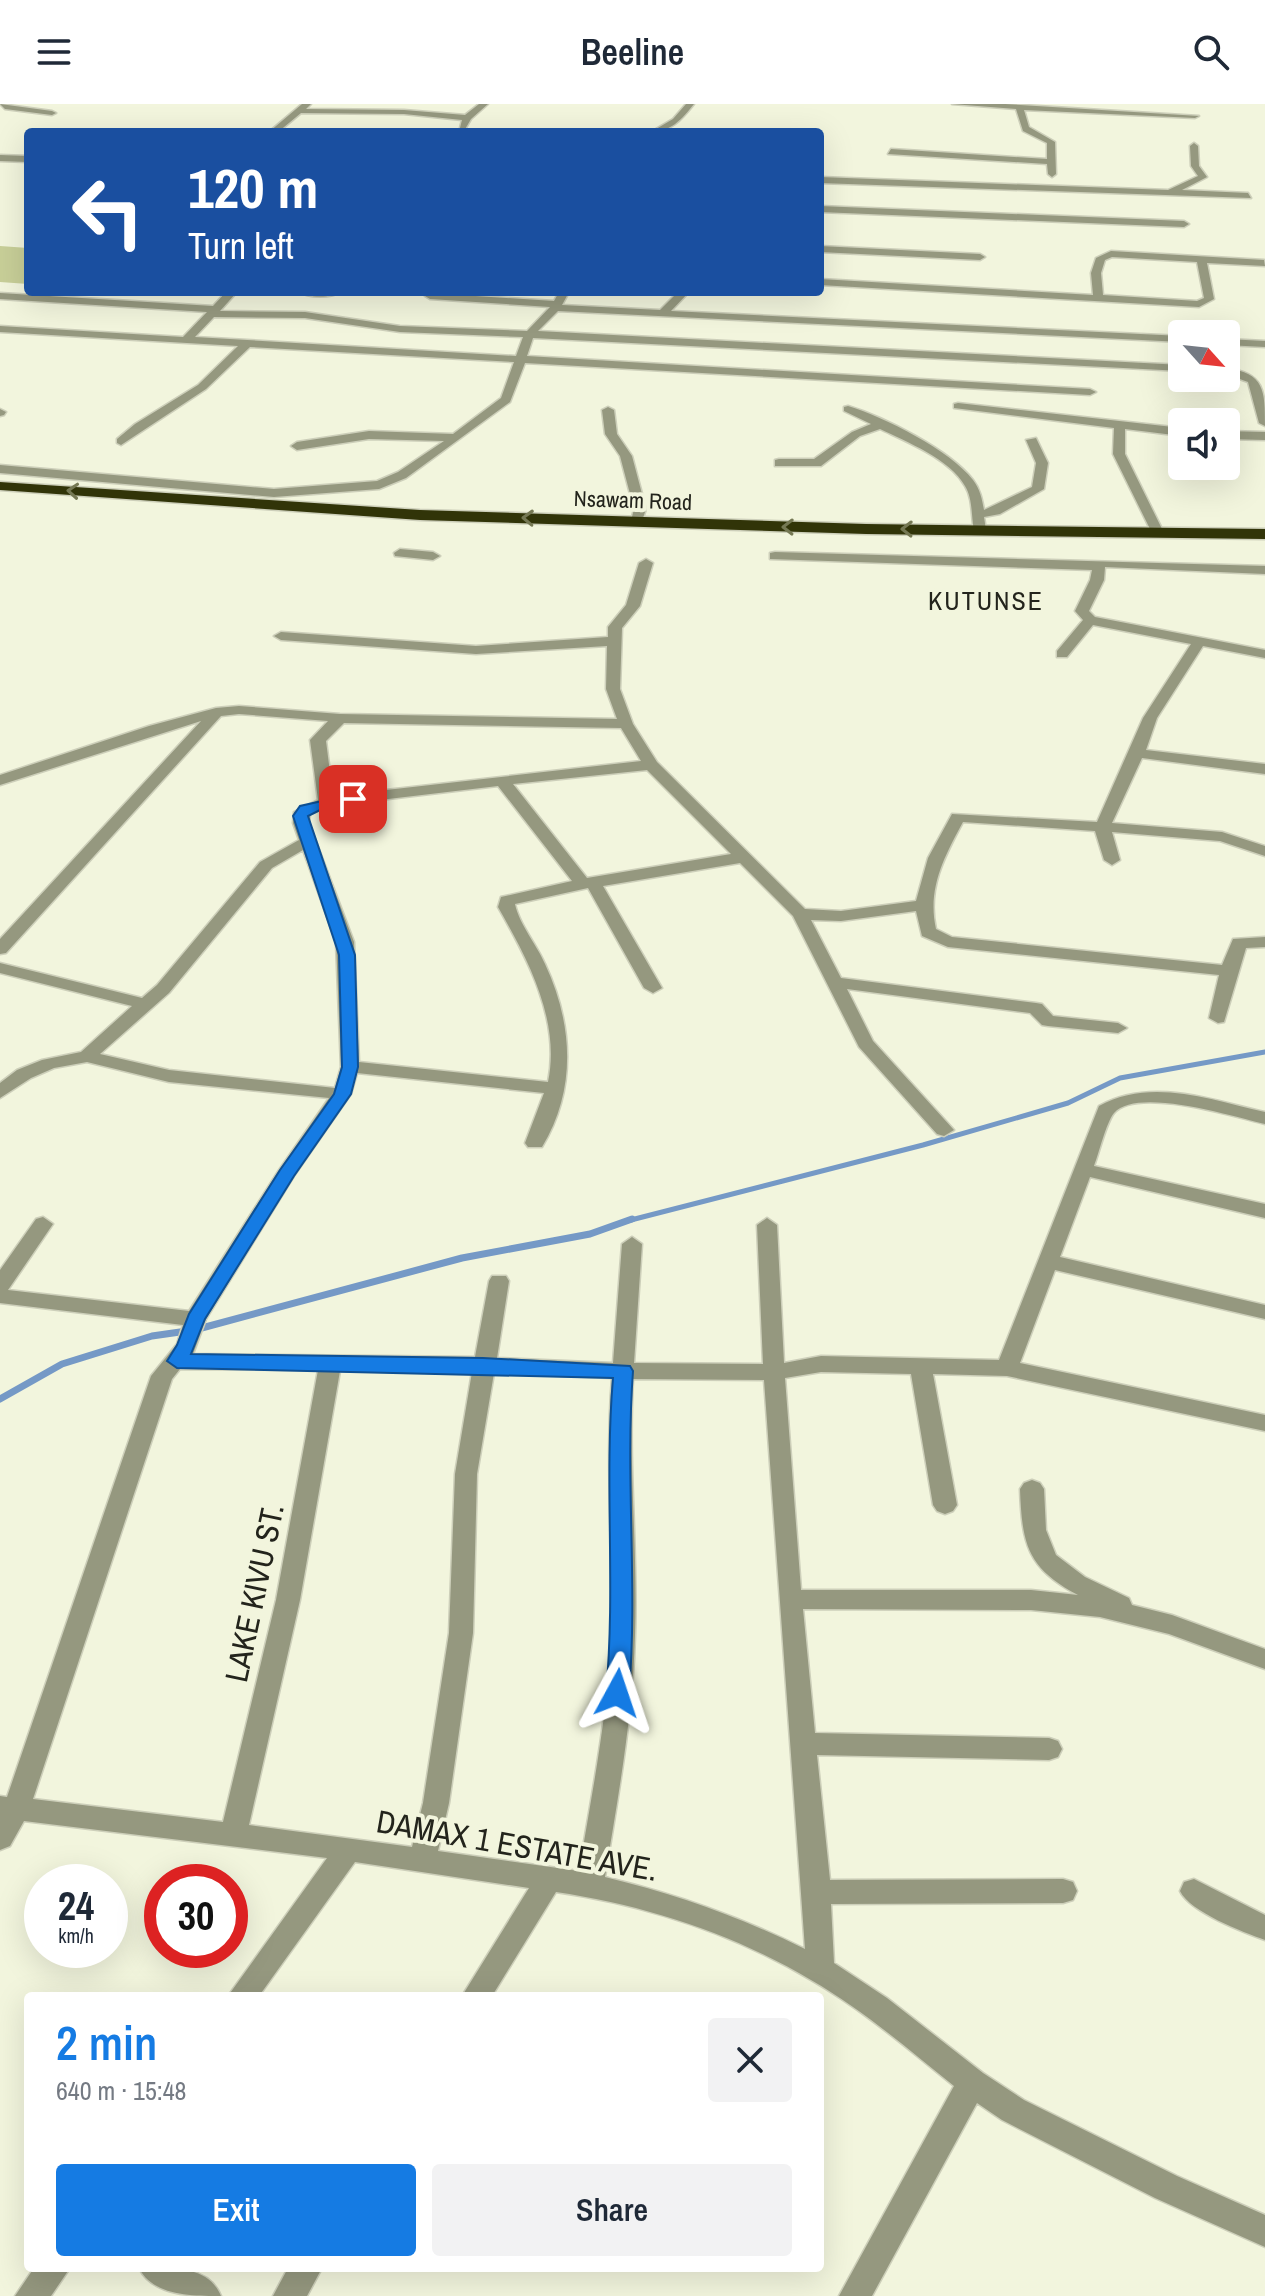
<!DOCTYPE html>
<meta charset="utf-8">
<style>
body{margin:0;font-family:"Archivo Narrow",sans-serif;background:#f2f2f3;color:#1f2937;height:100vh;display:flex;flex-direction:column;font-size:30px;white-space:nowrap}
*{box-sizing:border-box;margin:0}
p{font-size:26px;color:#747a83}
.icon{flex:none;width:44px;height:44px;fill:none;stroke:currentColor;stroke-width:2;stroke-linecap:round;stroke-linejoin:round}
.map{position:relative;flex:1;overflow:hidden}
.drawer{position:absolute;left:24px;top:1888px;width:800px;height:280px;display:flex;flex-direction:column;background:#fff;border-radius:8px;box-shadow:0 8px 32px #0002}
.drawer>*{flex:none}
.guide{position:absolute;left:24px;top:24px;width:800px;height:168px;border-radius:8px;box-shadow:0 8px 32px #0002;background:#1a4fa0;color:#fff;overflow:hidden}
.needle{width:52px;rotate:117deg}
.tools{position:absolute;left:1168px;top:216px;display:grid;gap:16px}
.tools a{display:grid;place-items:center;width:72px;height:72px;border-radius:8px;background:#fff;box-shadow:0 8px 32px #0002;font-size:40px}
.speed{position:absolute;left:24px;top:1760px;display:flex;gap:16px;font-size:40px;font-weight:700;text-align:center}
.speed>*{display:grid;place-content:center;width:104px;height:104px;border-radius:50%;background:#fff;box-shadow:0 8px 32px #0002;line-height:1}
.speed small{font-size:20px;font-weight:400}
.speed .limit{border:12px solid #d22;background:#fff;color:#111}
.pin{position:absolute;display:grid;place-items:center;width:68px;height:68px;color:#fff;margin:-34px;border-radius:16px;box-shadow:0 4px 12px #0006}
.me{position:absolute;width:88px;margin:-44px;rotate:5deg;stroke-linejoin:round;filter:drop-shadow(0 0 6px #0008)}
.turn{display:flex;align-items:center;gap:28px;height:168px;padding:0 32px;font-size:36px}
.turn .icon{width:104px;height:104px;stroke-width:2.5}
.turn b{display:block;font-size:56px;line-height:68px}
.round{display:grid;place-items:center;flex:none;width:84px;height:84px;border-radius:8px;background:#f2f2f3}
.head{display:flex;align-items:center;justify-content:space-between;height:136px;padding:0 32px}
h1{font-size:48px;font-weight:600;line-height:60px;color:#157be3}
.primary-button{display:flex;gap:16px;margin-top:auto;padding:16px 32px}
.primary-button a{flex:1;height:92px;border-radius:8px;background:#157be3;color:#fff;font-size:32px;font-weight:600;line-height:92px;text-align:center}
.primary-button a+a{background:#f2f2f3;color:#1f2937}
header{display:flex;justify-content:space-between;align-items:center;height:104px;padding:0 32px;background:#fff;font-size:36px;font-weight:600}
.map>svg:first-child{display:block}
.green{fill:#c8cf98}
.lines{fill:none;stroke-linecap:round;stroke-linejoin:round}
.stream-far1{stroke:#7599c6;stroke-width:5}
.stream{stroke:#7599c6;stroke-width:7}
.minor-casing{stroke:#cdcfba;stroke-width:3}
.highway-casing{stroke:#cdcfba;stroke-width:3}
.minor{fill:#95987f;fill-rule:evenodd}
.highway{fill:#313408;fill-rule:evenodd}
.oneway{stroke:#757853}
.route{fill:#157be3;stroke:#0e5094;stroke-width:2}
.labels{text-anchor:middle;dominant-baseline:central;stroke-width:8;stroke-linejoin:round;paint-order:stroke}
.far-street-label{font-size:22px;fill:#23241c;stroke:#f2f5dd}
.far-quarter-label{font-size:26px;letter-spacing:2px;fill:#23241c;stroke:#f2f5dd}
.near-street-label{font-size:32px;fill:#23241c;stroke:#f2f5dd}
</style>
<header><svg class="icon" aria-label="menu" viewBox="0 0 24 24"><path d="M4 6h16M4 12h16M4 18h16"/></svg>Beeline<svg class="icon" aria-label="search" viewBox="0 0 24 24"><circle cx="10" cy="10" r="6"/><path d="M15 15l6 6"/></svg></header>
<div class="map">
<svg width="1265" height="2192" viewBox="0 0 1265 2192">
<rect width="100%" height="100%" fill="#f2f5dd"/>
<path class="green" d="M0,142l28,2v36l-28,-2z"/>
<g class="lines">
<path class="stream-far1" d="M627,1117l296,-76 145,-42 52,-25 145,-26"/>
<path class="stream" d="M198,1225l264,-71 128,-24 42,-15
M0,1295l62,-35 90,-28 35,-5"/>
<defs>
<path id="minor" d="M0,0l52,7 4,2 -4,2 -47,-6z
M302,0h9l-5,5 98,1 61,5 14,-11h9l-17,15 -7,12 -4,-3 2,-8 -58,-6 -103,-1 -23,19h-9z
M686,0h8c-12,15 -23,28 -43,28l22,-13z
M952,0h53l194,12 -4,2 -171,-8 5,17 26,15 1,32 -4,3 -4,-3 -1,-10 -159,-10 3,-5 156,10v-16l-24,-12 -7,-22z
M1194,39l4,3 1,20 8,11 -25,13 66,3 3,5 -431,-15v-6l348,13 30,-14 -7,-10 -1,-20z
M0,51l28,1v6l-28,-1z
M820,102l364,15 5,3 -5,3 -364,-15z
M820,142l160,8 5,3 -5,3 -160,-8z
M1111,147l153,9 1,6 -58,-3 7,36 -15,8 -379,-22v-6l273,16 -2,-22 5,-15zM1112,153l85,5 7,36 -7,3 -94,-6 -2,-22 4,-13z
M226,188h11l-17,19 85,1 95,14 127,5 23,-24 -120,-8 -5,-3 5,-3 124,8 5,-9h10l-7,13 98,5 18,-18h11l-18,19 511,25v6l-624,-31 -20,20 644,34v6l-649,-33 -6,18 563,33 6,3 -6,3 -565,-32 -15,39 -104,76 -27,11 -105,8 -274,-24v-8l274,24 103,-8 21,-9 46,-31 -75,-2 -72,11 -6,-4 6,-4 72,-11 84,3 48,-36 13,-36 -264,-15 -44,42 -85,56 -4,-2v-4l18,-15 63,-39 40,-39 -238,-14v-6l183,11 24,-25 -207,-13v-6l213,13zM214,213l91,1 95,14 123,5 -7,19 -321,-19z
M299,188h42c-9,6 -33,6 -42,0z
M1226,235l39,2v6l-39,-2z
M1226,264c39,5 39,23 39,58l-6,-3 -11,-41 -22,-8z
M958,299l224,25v8l-57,-7v25l39,79 -6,4 -6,-4 -39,-79 1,-26 -160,-20v-4z
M848,302c36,11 102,44 125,74 7,9 9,19 11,30l48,-23 4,-24 -10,-23 10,-2 12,25 -4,26 -44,25 -16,3 2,13 -6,4 -6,-4c-3,-14 -1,-31 -9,-44 -15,-27 -58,-44 -85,-57l-20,7 -39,30h-46v-6l4,-1h35l38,-27 19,-8 -27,-13v-4z
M608,303l6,3 3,24 15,22 14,53 -5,15 -10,-3 3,-12 -14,-53 -15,-22 -3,-24z
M0,305l6,3 -2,3 -4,1z
M1226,327l39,1v8l-39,-1z
M400,445l33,3 7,4 -7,4 -38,-4 -1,-3z
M775,448l490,14v8l-160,-7 -1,13 -15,31 6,6 170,33v8l-62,-12 -46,72 -11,32 119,14v10l-123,-16 -30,65 110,9 43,14v10l-45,-15 -108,-9 8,28 -8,5 -8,-5 -9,-29 -132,-9c-19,35 -36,67 -27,107l16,8 270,28 11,-26 32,-2v10l-19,1 -22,74 -6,1 -9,-5 10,-43 -271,-28 -26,-11 -6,-25 -75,10 -30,-1 30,58 195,25 6,1 11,12 65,7 9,5 -9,5 -70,-7 -6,-1 -12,-12 -183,-24 26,52 81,89 -10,6 -7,-2 -78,-87 -66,-131 -53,-53 -137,23 59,102 -9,5 -9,-5 -56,-100 -73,16c4,20 22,41 30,60 28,60 32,125 -3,183h-14l-3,-4 19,-50 -187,-20 -6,21 -57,82 -88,143 -13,35 282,3 14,-76 3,-5h14l3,5 -12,77 116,5 9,-119 10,-7 10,7 -8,119 129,1 -6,-139 10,-7 10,7 7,138 37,-7 178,4 100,-254c52,-29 112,-6 166,6v12c-30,-7 -128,-38 -151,-11 -8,10 -15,40 -20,53l171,38v14l-175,-41 -30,80 205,48v14l-210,-49 -35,93 245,52v16l-258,-55 -74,-2 24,131 -4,6 -8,3 -8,-3 -4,-6 -22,-131 -90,-2 -36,6 16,212h230l47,5c-51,-27 -56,-51 -58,-106l4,-6 8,-3 8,3 4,6 2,41 10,25 29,22 44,21 3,7 40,10 93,34v20l-96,-35 -69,-17 -69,-7 -228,-1 12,124 234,5 9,3 4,8 -4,8 -9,3 -232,-5 13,125 233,-1 10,3 4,9 -4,9 -10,3 -232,1 3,59 53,35 96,75 41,27 153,76 88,39v32l-110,-49 -153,-78 -25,-17 -105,193h-33l115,-210c-46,-37 -91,-76 -143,-106 -77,-46 -166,-75 -255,-88l-64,104h-30l67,-108 -174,-26 -96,134h-31l99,-138 -303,-37 -14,25 -10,4v-54l7,1 144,-421 26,-32 6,-19 -183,-22v-33l36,-51 7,-2 10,7 -45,66 181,21 90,-141 50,-72 -160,-16 -82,-20 -33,6 -23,10 -31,20v-15l17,-13 25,-10 39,-8 51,-46 -132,-33v-10l142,35 15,-13 103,-123 39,-22 -6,-17 1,-11 24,-12 -8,-60 18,-19 -89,-7 -18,2 -215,237 -6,1v-15l201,-218 -201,64v-10l149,-49 67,-18 23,-2 101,8 277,5 -11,-30 1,-43 -131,8 -195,-14 -7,-4 7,-4 195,14 132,-9v-10l18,-22 13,-42 7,-4 7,4 -13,43 -18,22 -2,61 13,35 24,38 148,147 36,2 75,-10 12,-43 24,-44 145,8 46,-104 48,-74 -98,-19 -26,32h-10v-6l26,-31 -8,-9 15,-31 2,-10 -322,-11v-6zM344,619l277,5 20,33 -308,35 -7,-55zM647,666l84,84 -144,24 -74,-94zM498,682l74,95 -71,16 -3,10c29,51 63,113 50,175l-189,-20 -5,-120 -45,-119 1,-9 19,-8zM303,746l33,92 5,125 -6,21 -166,-18 -69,-16 69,-61 103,-125zM180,1265l138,1 -42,230 -53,222 -190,-23 139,-420zM340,1267l132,1 -17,102 -6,159 -26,170 -11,44 -163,-22 51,-225zM494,1269l118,5c-7,86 2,171 -1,257 -3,79 -19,158 -32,236l-141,-20 11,-48 24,-170 4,-159zM633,1275l131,1 41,569c-67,-33 -127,-54 -200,-72 13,-80 28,-161 30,-242 3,-86 -7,-171 -2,-256z
M1194,1775l71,36v25c-22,-8 -75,-28 -85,-49l4,-9z
M34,2164h36l-19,28h-36z
M139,2164c29,0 69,-4 82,28 -29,0 -68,0 -82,-28z
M288,2164h34l-15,28h-34z"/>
<path id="highway" d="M0,378l420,28 446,14 399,5v10l-399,-5 -446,-14 -420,-30z"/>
</defs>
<use href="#minor" class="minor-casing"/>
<use href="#highway" class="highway-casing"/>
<use href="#minor" class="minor"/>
<use href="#highway" class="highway"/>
</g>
<defs><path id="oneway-chevron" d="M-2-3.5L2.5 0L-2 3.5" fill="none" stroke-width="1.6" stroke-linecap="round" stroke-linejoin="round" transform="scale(2)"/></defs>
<g class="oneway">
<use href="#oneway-chevron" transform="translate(73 387) rotate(-176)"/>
<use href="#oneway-chevron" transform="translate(528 414) rotate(-178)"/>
<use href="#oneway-chevron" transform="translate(788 423) rotate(-179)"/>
<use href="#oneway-chevron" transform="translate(907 425) rotate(-179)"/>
</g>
<path class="route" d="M353,690l7,5 -2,3 -30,4 -20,10 47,139 3,112 -7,27 -57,82 -89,143 -14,35 292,4 147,8 3,5c-8,108 5,215 -4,322l-4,7 -8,3 -8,-3 -3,-7c10,-105 -2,-210 7,-315l-436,-10 -10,-7 10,-16 12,-31 91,-144 54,-76 8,-27 -3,-112 -46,-139 7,-10z"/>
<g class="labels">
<g class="far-street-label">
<text transform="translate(633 396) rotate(2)">Nsawam Road</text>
</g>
<g class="far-quarter-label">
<text x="986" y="496">KUTUNSE</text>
</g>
<g class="near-street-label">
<text transform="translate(254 1489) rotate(-78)">LAKE KIVU ST.</text>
<text transform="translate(517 1741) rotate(10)">DAMAX 1 ESTATE AVE.</text>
</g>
</g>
</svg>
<div class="tools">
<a><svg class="needle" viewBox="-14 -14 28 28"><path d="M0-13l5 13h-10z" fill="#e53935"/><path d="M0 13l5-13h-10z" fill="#747a83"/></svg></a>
<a><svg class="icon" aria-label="sound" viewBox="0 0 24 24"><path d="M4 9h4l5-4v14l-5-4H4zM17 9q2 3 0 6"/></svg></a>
</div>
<div class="speed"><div>24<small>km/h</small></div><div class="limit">30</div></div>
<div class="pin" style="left:353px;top:695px;background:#d93025"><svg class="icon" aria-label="arrive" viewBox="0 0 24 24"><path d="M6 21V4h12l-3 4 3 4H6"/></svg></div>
<svg class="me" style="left:617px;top:1589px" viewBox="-20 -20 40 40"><path d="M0-17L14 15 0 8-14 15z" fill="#157be3" stroke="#fff" stroke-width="4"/></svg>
<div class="guide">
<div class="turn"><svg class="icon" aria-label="left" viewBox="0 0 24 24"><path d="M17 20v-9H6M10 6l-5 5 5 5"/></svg><div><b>120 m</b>Turn left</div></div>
</div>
<section class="drawer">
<div class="head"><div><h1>2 min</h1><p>640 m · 15:48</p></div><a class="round"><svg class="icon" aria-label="close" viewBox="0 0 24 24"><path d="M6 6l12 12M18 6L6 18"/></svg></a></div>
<div class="primary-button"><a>Exit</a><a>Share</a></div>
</section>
</div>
